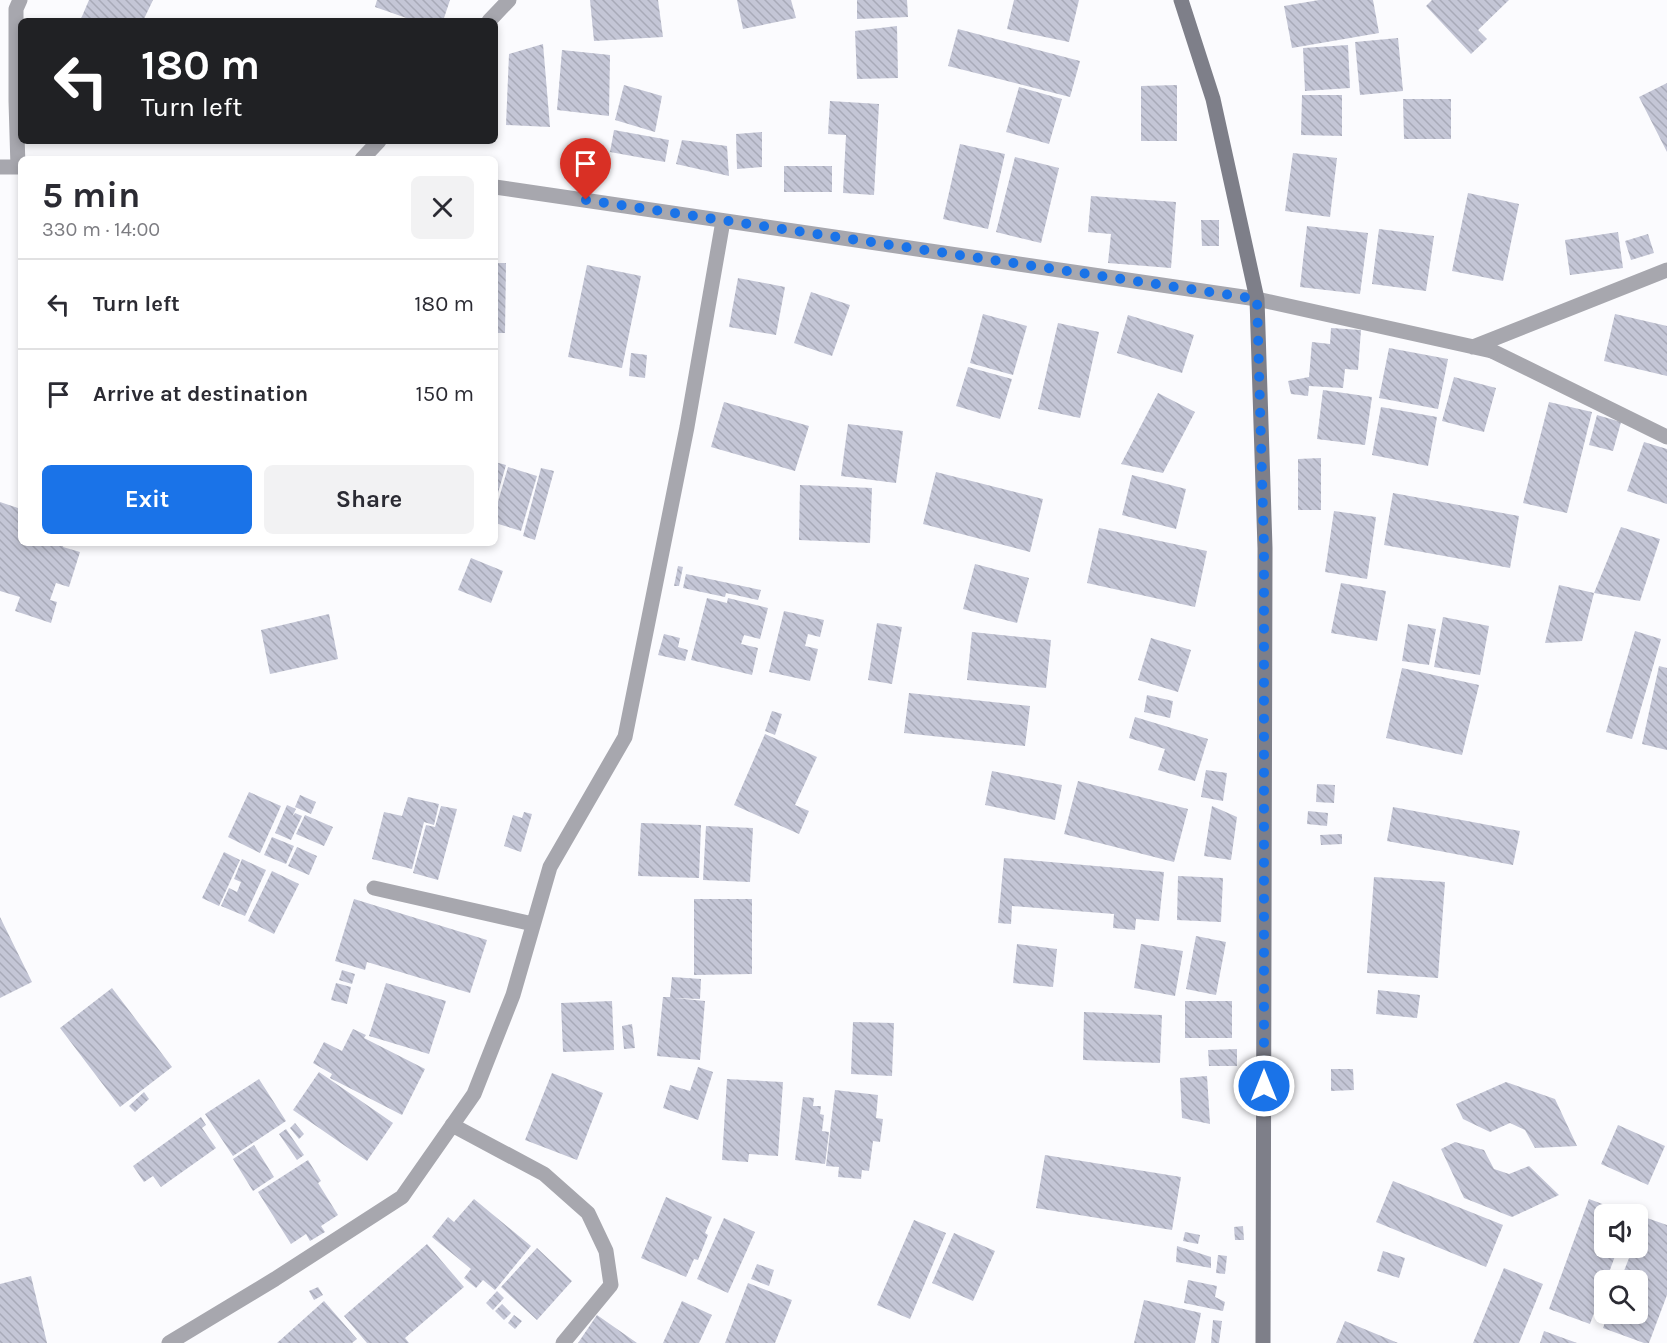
<!DOCTYPE html>
<meta charset="utf-8">
<style>
body{margin:0;font-family:Karla,sans-serif;background:#f2f2f3;color:#2b2b33;height:100vh;display:flex;flex-direction:column;font-size:22px;white-space:nowrap}
*{box-sizing:border-box;margin:0}
p{font-size:20px;color:#7c7c81}
.icon{flex:none;width:33px;height:33px;fill:none;stroke:currentColor;stroke-width:2;stroke-linecap:round;stroke-linejoin:round}
.map{position:relative;flex:1;overflow:hidden}
.details{position:absolute;left:18px;top:156px;width:480px;height:390px;display:flex;flex-direction:column;background:#fff;border-radius:9px;box-shadow:0 3px 9px #0003}
.details>*{flex:none}
.hud{position:absolute;left:18px;top:18px;width:480px;height:126px;border-radius:9px;box-shadow:0 3px 9px #0003;background:#202124;color:#fff;overflow:hidden}
.fabs{position:absolute;left:1594px;top:1204px;display:grid;gap:12px}
.fabs a{display:grid;place-items:center;width:54px;height:54px;border-radius:9px;background:#fff;box-shadow:0 3px 9px #0003;font-size:30px}
.pin{position:absolute;display:grid;place-items:center;width:51px;height:51px;color:#fff;margin:-62px -26px;border-radius:50% 50% 50% 0;rotate:-45deg;box-shadow:0 0 6px #0007}
.pin .icon{rotate:45deg}
.me{position:absolute;width:66px;margin:-33px;rotate:0deg;stroke-linejoin:round;filter:drop-shadow(0 0 4px #0008)}
.turn{display:flex;align-items:center;gap:21px;height:126px;padding:0 24px;font-size:27px}
.turn .icon{width:78px;height:78px;stroke-width:2.5}
.turn b{display:block;font-size:42px;line-height:51px}
.round{display:grid;place-items:center;flex:none;width:63px;height:63px;border-radius:9px;background:#f2f2f3}
.summary{display:flex;align-items:center;justify-content:space-between;height:102px;padding:0 24px}
h1{font-size:36px;font-weight:700;line-height:45px}
.cta{display:flex;gap:12px;margin-top:auto;padding:12px 24px}
.cta a{flex:1;height:69px;border-radius:9px;background:#1a73e8;color:#fff;font-size:24px;font-weight:700;line-height:69px;text-align:center}
.cta a+a{background:#f2f2f3;color:#2b2b33}
ul{padding:0;list-style:none}
li{display:flex;align-items:center;gap:18px;height:90px;padding:0 24px;border-top:2px solid #e1e1e2}
li div{flex:1}
li b{display:block;font-size:22px}
li em{font-style:normal}
.map>svg:first-child{display:block}
.building{fill:url(#building-back-hatch)}
.lines{fill:none;stroke-linecap:round;stroke-linejoin:round}
.minor{stroke:#a7a7ae;stroke-width:15}
.tertiary{stroke:#a7a7ae;stroke-width:15}
.secondary{stroke:#7e7f89;stroke-width:15}
.route{stroke:#1a73e8;stroke-width:10;stroke-dasharray:0 18}
</style>
<div class="map">
<svg width="1667" height="1343" viewBox="0 0 1667 1343">
<defs>
<pattern id="building-back-hatch" width="6" height="6" patternUnits="userSpaceOnUse" patternTransform="scale(1.5)"><rect width="6" height="6" fill="#c4c6d6"/><path d="M-1 5l2 2M0 0l6 6M5-1l2 2" fill="none" stroke="#a8aab8"/></pattern>
</defs>
<rect width="100%" height="100%" fill="#fbfbfe"/>
<path class="building" d="M89,0h64l-10,21h-63z
M377,0h73l-7,21h-28l-40,-14z
M590,0h68l5,37 -69,4z
M737,0h54l5,18 -53,11z
M857,0h50l1,17 -51,2z
M1014,0h65l-10,42 -62,-13z
M1319,0h54l6,33 -87,15 -8,-42z
M1432,0h77l-31,30 9,9 -16,15 -45,-48z
M897,26l1,52 -41,1 -2,-48z
M958,29l122,32 -10,36 -122,-31z
M1398,38l5,53 -43,4 -5,-53z
M543,44l7,83 -44,-2 3,-71z
M1348,45l2,43 -45,3 -2,-43z
M562,50l48,5 -1,61 -52,-6z
M1667,83v69l-28,-55z
M624,85l38,11 -7,36 -40,-12z
M1177,85v56h-36v-55z
M1019,87l43,12 -13,45 -43,-12z
M1302,95h40v41l-41,-1z
M1403,99h48v40h-47z
M830,101l49,3 -5,91 -31,-2 3,-58 -18,-1z
M614,130l55,10 -4,22 -55,-10z
M762,132v35l-25,2 -1,-35z
M682,140l45,6 2,30 -53,-12z
M960,144l45,10 -17,75 -45,-10z
M1293,153l44,5 -7,59 -45,-6z
M1015,157l44,11 -18,75 -45,-11z
M784,166h48v26h-48z
M1468,193l51,11 -16,77 -51,-10z
M1091,196l85,6 -5,66 -63,-5 3,-29 -23,-2z
M1201,220h18v26h-17z
M1307,226l61,7 -8,61 -60,-7z
M1379,229l55,7 -8,55 -54,-7z
M1618,232l5,36 -53,7 -5,-35z
M1648,234l6,19 -23,7 -6,-19z
M495,263h11l-1,70h-10z
M587,265l54,11 -19,92 -54,-11z
M738,278l47,9 -9,48 -47,-8z
M811,292l39,13 -18,51 -38,-13z
M983,314l44,12 -14,49 -43,-12z
M1615,314l52,12v50l-63,-15z
M1128,315l66,20 -12,38 -65,-20z
M1058,323l41,9 -19,86 -42,-9z
M1331,328l30,2 -3,40 -13,-1 -2,19 -34,-2 -1,10 -17,-2 -3,-13 21,-4 3,-35 18,2z
M1389,348l59,11 -10,50 -59,-11z
M631,353l16,2 -2,23 -16,-2z
M968,367l44,12 -12,40 -44,-13z
M1454,377l42,11 -12,44 -42,-11z
M1323,390l49,7 -7,48 -48,-6z
M1158,393l37,19 -32,61 -42,-9z
M724,402l85,24 -14,45 -84,-24z
M1549,402l43,10 -25,101 -44,-10z
M1381,407l56,10 -9,49 -56,-11z
M1597,415l24,7 -8,29 -24,-6z
M848,424l55,7 -7,52 -55,-7z
M1644,442l23,7v55l-40,-13z
M1321,458v52h-23v-51z
M495,462l11,3 -10,35h-1z
M508,467l29,9 -16,55 -26,-8v-11z
M541,468l13,3 -19,69 -12,-4z
M936,472l107,27 -13,53 -107,-28z
M1132,475l54,14 -10,40 -54,-14z
M800,485l72,3 -2,55 -71,-3z
M1393,493l126,23 -9,52 -126,-23z
M0,502l21,7v34h43l-1,4 17,5 -11,35 -13,-4 -6,17 7,2 -6,21 -36,-12 5,-14 -20,-6z
M1334,511l42,6 -9,62 -42,-7z
M1621,527l39,12 -20,62 -46,-8z
M1099,528l108,23 -12,56 -108,-24z
M471,558l32,13 -12,32 -33,-13z
M975,564l54,14 -12,45 -54,-14z
M678,566l5,1 -4,19h-5z
M686,574l75,16 -3,10 -32,-7 -1,4 -42,-9z
M1341,583l45,8 -9,50 -46,-8z
M1559,585l35,8 -12,48 -37,2z
M707,598l20,5 1,-5 40,10 -8,31 -16,-4 -3,9 17,4 -6,27 -61,-15z
M784,611l40,9 -4,17 -12,-3 -3,12 13,3 -8,32 -41,-9z
M329,614l9,45 -68,15 -9,-44z
M1443,617l46,9 -9,49 -46,-8z
M877,623l25,4 -10,57 -24,-4z
M1408,624l28,5 -7,36 -27,-4z
M1635,631l26,8 -29,100 -26,-7z
M972,632l79,8 -5,48 -79,-8z
M664,634l16,4 -2,9 10,3 -3,11 -27,-6z
M1151,638l40,12 -13,42 -40,-12z
M1659,666l8,2v82l-25,-6z
M1402,668l77,17 -17,70 -76,-17z
M909,693l121,13 -5,40 -121,-13z
M1147,695l26,6 -3,17 -26,-6z
M772,711l10,3 -7,21 -10,-4z
M1135,717l73,22 -13,42 -37,-11 7,-21 -36,-11z
M765,734l52,23 -22,48 14,6 -10,23 -65,-29z
M1206,770l21,3 -4,28 -22,-4z
M992,771l70,14 -7,35 -70,-15z
M1078,781l110,28 -14,53 -110,-28z
M1317,784l18,1 -1,18 -18,-1z
M249,792l32,14 -21,47 -32,-16z
M300,795l16,7 -5,12 -16,-7z
M408,797l31,7 -5,21 -10,-3 -12,47 -40,-10 12,-47 18,4z
M287,805l9,4 -4,8 3,-4 7,3 -11,24 -16,-7z
M441,806l16,3 -19,71 -25,-7 13,-48 9,2z
M1212,806l25,11 -6,43 -27,-4z
M1393,807l127,24 -7,34 -126,-24z
M1308,811l20,2 -1,13 -20,-2z
M524,812l8,2 -11,38 -17,-6 9,-31 9,3z
M305,815l28,12 -9,19 -28,-12z
M641,823l60,2 -2,53 -61,-2z
M706,826l47,2 -3,54 -47,-2z
M1342,834v10l-21,1 -1,-10z
M272,837l22,9 -8,18 -22,-9z
M297,847l20,9 -8,19 -21,-9z
M224,852l16,8 -21,46 -17,-8z
M1004,858l160,14 -5,49 -23,-2 -1,11 -22,-2 1,-14 -102,-8 -1,18 -13,-1z
M242,859l24,11 -21,46 -24,-10 8,-18 8,4 4,-10 -7,-3z
M272,871l27,13 -25,50 -26,-13z
M1178,876l45,2 -2,44 -44,-2z
M1374,877l71,5 -7,96 -71,-5z
M354,899l133,41 -17,53 -103,-31 -2,8 -30,-9z
M694,899h58v75l-58,1z
M0,917l32,65 -32,16z
M1196,936l30,6 -10,53 -30,-6z
M1017,944l40,5 -4,38 -40,-4z
M1141,944l42,7 -8,45 -41,-8z
M342,970l13,4 -3,10 -13,-4z
M672,977l29,2 -1,20 -26,-1 31,3 -5,59 -43,-4 6,-59h7z
M336,983l15,4 -4,17 -16,-4z
M386,983l60,18 -17,53 -60,-18z
M112,988l60,79 -52,40 -60,-79z
M1378,990l42,5 -3,23 -41,-4z
M612,1001l2,49 -51,2 -2,-49z
M1185,1001h47v37h-47z
M1084,1012l78,3 -2,48 -77,-3z
M853,1022l41,1 -2,53 -41,-2z
M632,1024l3,24 -11,1 -2,-23z
M353,1029l13,6 -2,3 61,31 -23,46 -72,-37 2,-4 -19,-11 11,-21 18,9z
M1237,1049v17h-28l-1,-16z
M698,1067l15,5 -15,48 -35,-12 7,-23 20,6z
M1331,1069h22l1,21 -23,1z
M319,1072l74,51 -26,38 -74,-51z
M552,1073l51,20 -26,67 -52,-20z
M1207,1076l3,48 -28,-6 -2,-40z
M259,1079l27,42 -53,35 -28,-42z
M727,1079l56,3 -5,74 -29,-2 -1,8 -26,-2z
M1506,1082l49,17 22,47 -42,2 -10,-18 -15,-7 -20,9 -27,-13 -7,-15z
M835,1090l43,5 -2,23 7,1 -3,23 -7,-1 -4,30 -7,-1 -1,9 -23,-2 1,-10 -13,-1z
M144,1092l5,7 -14,13 -6,-6z
M803,1097l11,1 -1,8h8l-1,8 4,1 -2,16 7,1 -4,32 -30,-4z
M201,1117l5,8 -4,3 14,20 -55,39 -8,-11 -9,6 -11,-16z
M295,1123l9,11 -5,5 -9,-11z
M1618,1125l47,21 -17,39 -47,-21z
M286,1129l18,26 -7,5 -18,-26z
M1455,1142l29,8 10,19 15,5 20,-8 30,29 -47,22 -48,-19 -23,-49z
M254,1145l20,32 -21,14 -20,-32z
M1045,1155l136,22 -9,53 -136,-22z
M308,1160l13,21 -3,2 20,32 -17,11 4,6 -15,9 -4,-7 -15,10 -33,-52z
M1393,1181l110,44 -17,42 -110,-45z
M666,1197l46,20 -7,16 3,2 -10,25 -4,-1 -8,18 -45,-19z
M474,1199l57,47 -36,44 -12,-10 -7,8 -12,-10 7,-9 -39,-32 16,-20 6,5z
M1589,1199l43,16h-27v33h13l-28,76 -41,-15z
M1644,1217l23,8v70l-18,48h-5l-41,-15 5,-14h30v-33h-18l13,-33h5v-15z
M724,1218l31,14 -27,61 -31,-14z
M914,1220l32,13 -36,86 -33,-14z
M1243,1226l1,14h-9l-1,-13z
M1185,1232l15,3 -2,9 -15,-3z
M954,1233l41,18 -22,50 -41,-18z
M427,1244l37,43 -59,51 4,5h-42l-23,-27z
M1177,1246l34,11v11l-35,-6z
M537,1248l35,33 -35,39 -36,-33z
M1383,1251l22,7 -6,20 -22,-7z
M1218,1255l9,1 -2,18 -9,-1z
M757,1264l17,6 -5,16 -18,-7z
M1504,1268l39,16 -24,59h-46z
M31,1276l16,67h-47v-59z
M1188,1280l29,6 -2,11 10,5 -2,9 -39,-8z
M748,1283l44,17 -17,43h-50z
M318,1287l5,8 -9,5 -5,-9z
M497,1291l7,7 -11,12 -7,-7z
M1144,1300l57,13 -6,30h-61z
M324,1301l33,38 -5,4h-75z
M682,1301l30,14 -13,28h-36z
M502,1304l9,9 -7,7 -9,-9z
M514,1315l8,6 -7,8 -7,-6z
M597,1315l40,28h-59z
M1213,1320l9,1 -3,22h-8z
M1345,1321l53,22h-62z
M1544,1331l33,12h-37z"/>
<g class="lines">
<path class="minor" d="M489,21l20,-21
M362,159l17,-18
M0,167h21
M18,167l-2,-66v-92l4,-9
M495,187l762,112
M1492,351l175,86
M374,888l159,36
M452,1125l92,49 44,39 18,38 5,34 -48,58
M169,1343l106,-64 127,-82 72,-103 39,-99 37,-128 75,-130 62,-310 36,-206"/>
<path class="tertiary" d="M1257,299l235,52
M1473,347l194,-77"/>
<path class="secondary" d="M1181,0l32,99 44,200 8,249 -2,795"/>
</g>
<g class="lines">
<path class="route" d="M586,200l671,99 7,249v538"/>
</g>
</svg>
<div class="fabs">
<a><svg class="icon" aria-label="sound" viewBox="0 0 24 24"><path d="M4 9h4l5-4v14l-5-4H4zM17 9q2 3 0 6"/></svg></a>
<a><svg class="icon" aria-label="search" viewBox="0 0 24 24"><circle cx="10" cy="10" r="6"/><path d="M15 15l6 6"/></svg></a>
</div>
<div class="pin" style="left:586px;top:200px;background:#d93025"><svg class="icon" aria-label="arrive" viewBox="0 0 24 24"><path d="M6 21V4h12l-3 4 3 4H6"/></svg></div>
<svg class="me" style="left:1264px;top:1086px" viewBox="-20 -20 40 40"><circle r="17" fill="#1a73e8" stroke="#fff" stroke-width="3"/><path d="M0-11L8 9 0 5-8 9z" fill="#fff"/></svg>
<div class="hud">
<div class="turn"><svg class="icon" aria-label="left" viewBox="0 0 24 24"><path d="M17 20v-9H6M10 6l-5 5 5 5"/></svg><div><b>180 m</b>Turn left</div></div>
</div>
<section class="details">
<div class="summary"><div><h1>5 min</h1><p>330 m · 14:00</p></div><a class="round"><svg class="icon" aria-label="close" viewBox="0 0 24 24"><path d="M6 6l12 12M18 6L6 18"/></svg></a></div>
<ul>
<li><svg class="icon" aria-label="left" viewBox="0 0 24 24"><path d="M17 20v-9H6M10 6l-5 5 5 5"/></svg><div><b>Turn left</b></div><em>180 m</em></li>
<li><svg class="icon" aria-label="arrive" viewBox="0 0 24 24"><path d="M6 21V4h12l-3 4 3 4H6"/></svg><div><b>Arrive at destination</b></div><em>150 m</em></li>
</ul>
<div class="cta"><a>Exit</a><a>Share</a></div>
</section>
</div>
